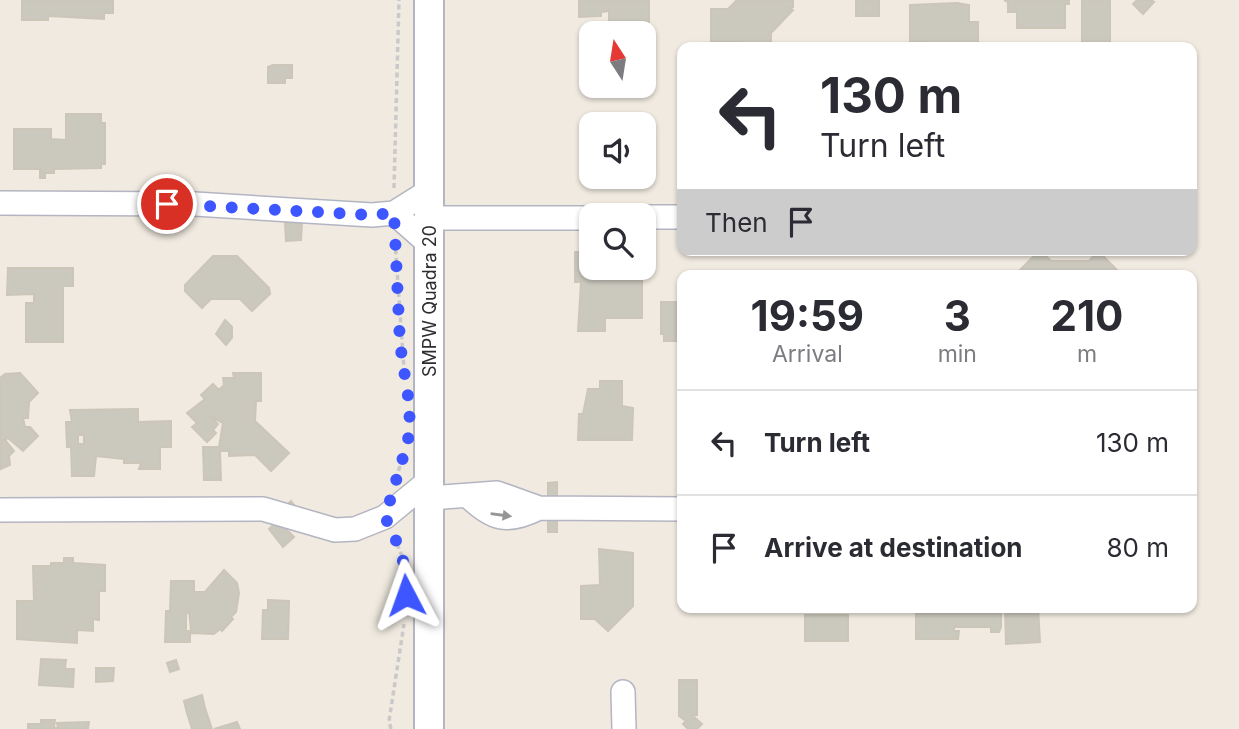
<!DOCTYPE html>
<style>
body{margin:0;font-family:Inter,sans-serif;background:#f2f2f3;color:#2b2b33;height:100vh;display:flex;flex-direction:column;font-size:26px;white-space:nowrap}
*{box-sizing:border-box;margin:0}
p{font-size:23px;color:#7c7c81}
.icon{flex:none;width:38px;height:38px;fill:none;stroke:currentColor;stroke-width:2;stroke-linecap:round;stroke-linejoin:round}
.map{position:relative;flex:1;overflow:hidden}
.sheet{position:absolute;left:677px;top:270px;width:520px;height:343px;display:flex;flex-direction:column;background:#fff;border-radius:14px;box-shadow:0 2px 5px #0004}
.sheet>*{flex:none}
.hud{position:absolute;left:677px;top:42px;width:520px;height:214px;border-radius:14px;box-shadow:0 2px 5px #0004;background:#fff;color:#2b2b33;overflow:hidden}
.needle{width:46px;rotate:348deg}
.controls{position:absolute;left:579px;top:21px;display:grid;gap:14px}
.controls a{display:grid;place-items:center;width:77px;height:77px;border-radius:14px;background:#fff;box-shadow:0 2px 5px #0004;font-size:35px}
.pin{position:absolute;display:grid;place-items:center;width:60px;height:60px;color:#fff;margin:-30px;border:4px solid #fff;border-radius:50%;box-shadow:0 2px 7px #0007}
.me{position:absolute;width:77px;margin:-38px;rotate:356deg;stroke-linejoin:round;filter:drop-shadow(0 0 5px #0008)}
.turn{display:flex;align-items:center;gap:24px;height:147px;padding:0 28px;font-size:32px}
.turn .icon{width:91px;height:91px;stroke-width:2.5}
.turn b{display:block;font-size:49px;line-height:60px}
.then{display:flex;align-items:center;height:66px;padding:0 28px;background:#0003;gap:14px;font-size:26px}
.eta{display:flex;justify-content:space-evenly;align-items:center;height:119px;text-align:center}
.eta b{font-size:42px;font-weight:700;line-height:49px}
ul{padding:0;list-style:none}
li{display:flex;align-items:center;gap:21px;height:105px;padding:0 28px;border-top:2px solid #e1e1e2}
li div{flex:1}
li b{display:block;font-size:26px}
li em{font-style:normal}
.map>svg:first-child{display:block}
.building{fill:#cbc8be;stroke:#ccc6b9;stroke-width:2;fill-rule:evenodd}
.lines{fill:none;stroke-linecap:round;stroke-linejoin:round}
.minor-casing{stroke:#b4b5c2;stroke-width:26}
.tertiary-casing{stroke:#b4b5c2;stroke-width:32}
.path{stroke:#c9c9c9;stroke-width:3.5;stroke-dasharray:5 3.5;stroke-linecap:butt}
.minor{stroke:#fff;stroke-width:23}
.tertiary{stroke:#fff;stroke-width:28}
.oneway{fill:#969696}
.route{stroke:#3e56ff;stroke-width:12;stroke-dasharray:0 21.6}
.labels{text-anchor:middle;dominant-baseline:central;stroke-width:7;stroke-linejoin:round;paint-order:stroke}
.street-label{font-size:18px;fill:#2e2e2e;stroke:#fff}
</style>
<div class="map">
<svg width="1239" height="729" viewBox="0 0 1239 729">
<rect width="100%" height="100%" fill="#f0eae0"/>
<path class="building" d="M22,0h91v13h-9v6l-56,-3v4h-26z
M579,0h70v28h-11v5l-29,-1v-21l-8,1v4l-22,1z
M737,0h56v7h-4l4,3 -22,23v14h-34l1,-5h-27v-33h17z
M856,0h23v16h-23z
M1004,0h65v4h-4v24h-48v-16h-9v-10z
M1082,0h28v47h-28z
M1137,0h14l3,2 -11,12 -10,-10z
M957,3l12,2v17h9v25h-24v-4l-26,4 -5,-1v-4l-13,1v-38z
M1165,43h21v4h-21z
M273,65h19v13h-7v5h-17v-16z
M66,114h35v9h4v41h-4v4l-47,1v4h-9v5h-5v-9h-26v-40h37v10l15,1z
M302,222l-1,18 -15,1 -1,-18z
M1040,250l11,11h38l9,-10 24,24h-107z
M575,252h17v16h46v10h4v40h-37v13h-27l3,-49h-6z
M213,256h24l32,32 1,6 -18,17 -12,-12h-29l-9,9 -17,-17v-6z
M8,268h65v18h-10v56h-37v-39h8v-9l-27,1z
M661,302h21v39h-18v-7h-3z
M225,320l7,7v11l-6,7 -10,-11z
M20,373l18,20 -9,9 -1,16h-5l2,9h5l8,9 -15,15 -15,-13 -3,2 9,11 -5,5 1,9 -9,4 -1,-91 5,-4z
M233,373h28v28h-5l-1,20 34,32 -18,18 -16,-16 -26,1v-5h-9l1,29h-17l-1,-33h16l4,-24 -13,-7 8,8 -5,6 3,3 -9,9 -15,-15 5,-4 -10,-10 18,-14 -4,-4 12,-11 6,6 5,-5 -1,-7h11z
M600,381h22v25l11,2 -1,32h-54l1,-26h4l5,-25h12z
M138,409v13l33,-1v26h-11v22h-21l2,-6h-17v-4l-28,-3 -2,20h-22l-1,-29h-4l-1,-25h6l-2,-12zM78,435h6v9h-6z
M557,482v16h-9v-15z
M291,501l4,5v21l-9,2 8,8 -11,10 -14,-18 9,-9 -3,-3z
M548,519h9v13h-9z
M599,549l34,4v53l-25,25 -13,-12h-14v-33l19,-1z
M64,558h9v5l32,2v26h-6v29l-6,-1v12l-16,-1v13l-60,-4v-38h17l-1,-35h18v-3h13z
M224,570l13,13 2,10 -3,19 -5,5 2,2 -11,12 -2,-2 -6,5 -24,-1v9h-25l1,-31h4l1,-30h23v11h11zM189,611l2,20h-5v-17z
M268,600l21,1 -1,38h-26l1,-29h5z
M916,607h85v20l-2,5h-8v-5h-37v4h5l-1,8h-42z
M1005,607h33l2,35 -34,2z
M805,615h43v26h-43z
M41,659l25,1 -1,9h9l-1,18 -34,-2z
M176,660l3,9 -9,3 -3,-9z
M96,668h18l-1,13 -17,1z
M679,680h18v35l-4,1 9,8 -5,5h-9l-5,-5 3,-3 -7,-5z
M202,695l3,13 7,21h-20l-5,-16 -3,-12z
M41,720h14l-1,8h4l-1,-5 32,-1 -1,7h-60v-5h13z
M237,722l3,7h-26z"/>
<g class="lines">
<defs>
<path id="minor" d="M0,203l195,1 177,11 22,-2 35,-22
M394,213l34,30
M644,217h38
M428,218h164
M468,496c25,24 39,28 71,12
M430,498l67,-5 42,15 143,1
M0,510l263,-1 72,21 20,-1 30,-12 45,-37
M623,692l1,37"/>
<path id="tertiary" d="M429,729v-729"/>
</defs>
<use href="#minor" class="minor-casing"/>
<use href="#tertiary" class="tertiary-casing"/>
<path class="path" d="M394,188l5,-188
M395,241l9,128
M396,479l8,-26
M394,536l10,25
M391,729l-2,-8 15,-97"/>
<use href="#minor" class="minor"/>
<use href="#tertiary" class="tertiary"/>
</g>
<defs><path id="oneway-solid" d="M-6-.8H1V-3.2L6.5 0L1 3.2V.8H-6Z" transform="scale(1.75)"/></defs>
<use class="oneway" href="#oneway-solid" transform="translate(501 515) rotate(8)"/>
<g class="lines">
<path class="route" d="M167,204l205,11 22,-2 6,131 10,65 -2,32 -23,76c13,26 23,48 21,78"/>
</g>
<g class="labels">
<g class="street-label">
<text transform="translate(429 301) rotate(-90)">SMPW Quadra 20</text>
</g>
</g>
</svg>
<div class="controls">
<a><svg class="needle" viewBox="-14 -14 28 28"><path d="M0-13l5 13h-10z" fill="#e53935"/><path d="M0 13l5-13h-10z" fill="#7c7c81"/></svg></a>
<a><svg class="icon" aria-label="sound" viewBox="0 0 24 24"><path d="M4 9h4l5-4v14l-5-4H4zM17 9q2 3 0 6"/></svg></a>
<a><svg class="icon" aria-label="search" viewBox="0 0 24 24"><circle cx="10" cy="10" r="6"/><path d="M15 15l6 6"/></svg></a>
</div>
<div class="pin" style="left:167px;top:204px;background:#d93025"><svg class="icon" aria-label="arrive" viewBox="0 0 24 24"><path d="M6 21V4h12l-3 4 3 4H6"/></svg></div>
<svg class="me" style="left:406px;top:595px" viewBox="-20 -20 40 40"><path d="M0-17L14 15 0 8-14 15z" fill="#3e56ff" stroke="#fff" stroke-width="4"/></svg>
<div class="hud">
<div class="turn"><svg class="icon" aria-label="left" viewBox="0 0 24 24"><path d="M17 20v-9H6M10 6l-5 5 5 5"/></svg><div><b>130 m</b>Turn left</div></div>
<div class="then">Then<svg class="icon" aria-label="arrive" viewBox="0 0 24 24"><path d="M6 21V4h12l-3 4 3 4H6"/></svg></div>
</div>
<section class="sheet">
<div class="eta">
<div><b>19:59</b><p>Arrival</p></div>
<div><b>3</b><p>min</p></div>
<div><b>210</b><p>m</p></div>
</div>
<ul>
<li><svg class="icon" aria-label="left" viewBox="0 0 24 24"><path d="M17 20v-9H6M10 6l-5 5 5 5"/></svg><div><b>Turn left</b></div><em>130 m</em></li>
<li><svg class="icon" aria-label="arrive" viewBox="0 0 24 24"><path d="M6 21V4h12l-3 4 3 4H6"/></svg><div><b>Arrive at destination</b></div><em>80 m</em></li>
</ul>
</section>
</div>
